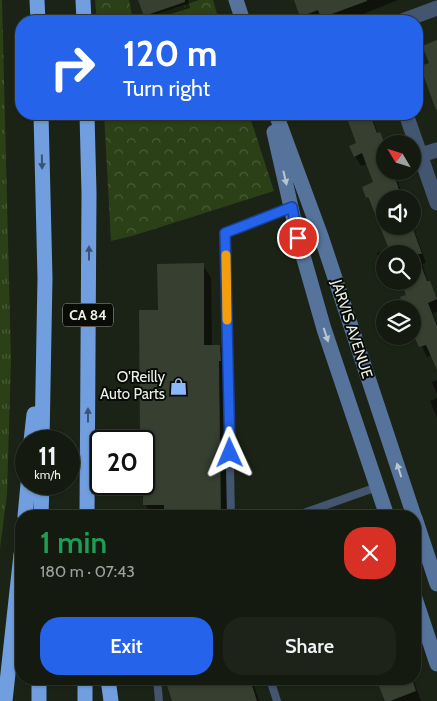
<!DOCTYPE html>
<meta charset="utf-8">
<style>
body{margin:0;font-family:Cabin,sans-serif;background:#1d2319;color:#f1f3f6;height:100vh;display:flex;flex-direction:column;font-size:19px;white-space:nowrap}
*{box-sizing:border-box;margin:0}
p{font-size:16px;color:#9da19f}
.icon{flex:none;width:28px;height:28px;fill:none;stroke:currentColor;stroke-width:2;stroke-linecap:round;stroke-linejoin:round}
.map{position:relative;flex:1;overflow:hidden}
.drawer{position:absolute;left:15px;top:510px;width:406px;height:175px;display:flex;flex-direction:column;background:#141a10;border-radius:20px;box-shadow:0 1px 4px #0004,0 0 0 1px #333830}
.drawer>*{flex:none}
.guide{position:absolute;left:15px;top:15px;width:408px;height:105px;border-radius:20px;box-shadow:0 1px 4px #0004,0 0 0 1px #333830;background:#2563eb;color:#fff;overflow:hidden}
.needle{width:32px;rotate:308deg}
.controls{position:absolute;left:376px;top:135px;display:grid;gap:10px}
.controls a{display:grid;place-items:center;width:45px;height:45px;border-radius:50%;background:#141a10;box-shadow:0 1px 4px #0004,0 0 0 1px #333830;font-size:25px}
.speed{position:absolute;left:15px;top:430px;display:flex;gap:10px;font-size:25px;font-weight:700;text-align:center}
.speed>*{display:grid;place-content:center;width:65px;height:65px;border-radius:50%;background:#141a10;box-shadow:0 1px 4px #0004,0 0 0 1px #333830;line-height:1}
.speed small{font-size:12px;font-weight:400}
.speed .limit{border:2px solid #111;border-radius:8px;background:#fff;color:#111}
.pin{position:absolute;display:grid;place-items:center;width:42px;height:42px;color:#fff;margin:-21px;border:2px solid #fff;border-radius:50%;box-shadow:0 1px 5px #0007}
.me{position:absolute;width:55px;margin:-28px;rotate:359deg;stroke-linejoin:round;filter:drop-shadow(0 0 4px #0008)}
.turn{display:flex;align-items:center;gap:18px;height:105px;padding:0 25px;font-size:22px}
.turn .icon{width:65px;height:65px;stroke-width:2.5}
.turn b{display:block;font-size:35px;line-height:42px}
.round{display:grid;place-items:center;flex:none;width:52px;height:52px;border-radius:20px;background:#1d2319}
.head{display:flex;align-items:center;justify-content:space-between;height:85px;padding:0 25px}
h1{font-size:30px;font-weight:600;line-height:38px;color:#1e9e55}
.primary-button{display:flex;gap:10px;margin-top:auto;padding:10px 25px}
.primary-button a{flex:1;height:58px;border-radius:20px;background:#2563eb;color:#fff;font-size:20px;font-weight:600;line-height:58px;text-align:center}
.primary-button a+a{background:#1d2319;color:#f1f3f6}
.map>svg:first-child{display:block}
.forest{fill:url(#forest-crowns)}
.park{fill:url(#park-tufts)}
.shadow{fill:#0007}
.building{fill:#373f31}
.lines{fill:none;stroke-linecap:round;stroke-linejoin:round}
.lane{stroke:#43556f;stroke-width:8}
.street{stroke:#43556f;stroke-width:15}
.secondary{stroke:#56739c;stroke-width:15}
.highway{stroke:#719ede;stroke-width:15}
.oneway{fill:#3c5472}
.oneway2{fill:#b8c6ce}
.route-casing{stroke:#184099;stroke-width:12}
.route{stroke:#2563eb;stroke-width:9}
.slow{stroke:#f59e0b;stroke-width:9}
.labels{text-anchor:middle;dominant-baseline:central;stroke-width:4;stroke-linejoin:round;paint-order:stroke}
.shield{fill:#080b06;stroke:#a8ada5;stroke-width:1}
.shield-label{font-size:14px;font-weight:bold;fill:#edf2e9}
.street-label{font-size:15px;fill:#edf2e9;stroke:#080b06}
.poi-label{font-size:15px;fill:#edf2e9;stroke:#080b06;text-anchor:end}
</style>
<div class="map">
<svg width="437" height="701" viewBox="0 0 437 701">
<defs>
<pattern id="forest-crowns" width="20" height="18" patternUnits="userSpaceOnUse" patternTransform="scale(1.25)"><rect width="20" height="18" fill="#2b4017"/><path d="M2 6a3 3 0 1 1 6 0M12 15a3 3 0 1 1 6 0" fill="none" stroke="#4a5c39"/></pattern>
<pattern id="park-tufts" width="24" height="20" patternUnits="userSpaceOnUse" patternTransform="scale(1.25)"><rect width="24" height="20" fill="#2b4017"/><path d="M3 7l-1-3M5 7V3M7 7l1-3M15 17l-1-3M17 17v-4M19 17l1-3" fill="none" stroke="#4a5c39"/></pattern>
</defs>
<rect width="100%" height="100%" fill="#1b2316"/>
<path class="forest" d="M95,0h34l4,21h-36z
M199,0h14l6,21h-83z
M104,114h145l25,77 -142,45 -21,5z"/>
<path class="park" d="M0,0h2l9,360 -4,134 -7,55z"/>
<path class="shadow" d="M140,0h48l2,8 -42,13z
M296,0h102l-52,21h-42z
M342,114h29l7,20h2l6,10 -1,27h9l10,28h-19v27h27v-2l14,39 -4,1 8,23 7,11v14l-4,1 4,11v41l-5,-10 -5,2 -15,-31v-17l-4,-13 4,-15v-27h-27v17l-4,-7 -4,-11 13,-4 -27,-62 12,-4 -7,-19 -7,2 -6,-10 3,-12 -10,-26 -3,2z
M203,265l8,13 1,68h8l8,14v156h-77l-10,-22v-10h3v-43h-3l-1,-129h19z
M437,380v14l-5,-12z
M437,398v20l-7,-17z
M166,679h86l7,22h-85z
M378,679h35l8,22h-35z"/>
<path class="building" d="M138,0h47v2l-41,14z
M294,0h73v1l-46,17 -3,-8 -18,7z
M437,40v69l-1,1 -16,-44 9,-3 -7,-17z
M358,114h12l7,19 3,-1 5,12v27h8l9,28h-17v27h27l10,28h-5l10,27h3l7,18 -9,4 9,23v44l-11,-25 -7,2 -7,-15v-23h-7l-5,-12 6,-2 -5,-14h11v-27h-21l-23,-57 -2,1 -4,-11 11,-5 -11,-29 -8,4 -5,-11 7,-3 -9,-25z
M204,263v82h16l1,16h-2l2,155h-57v-11h-21v-10h-3v-11h4v-43h-4l-1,-131h19l-1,-46z
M165,679h85l7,22h-85z
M376,679h36l4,12 -26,10h-5z"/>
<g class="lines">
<path class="lane" d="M231,516l-6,-283 67,-26
M295,516l82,-29
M157,679l2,22
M270,679l7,22"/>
<path class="street" d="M402,21l35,-13
M406,114l31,89
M421,155l16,-5"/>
<path class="secondary" d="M236,0l7,21
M276,114l45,122 93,280
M274,132l24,106 26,91 63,187
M415,518l22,66
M415,598l22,66"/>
<path class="highway" d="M37,0l1,21
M83,0l1,21
M41,114l4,164 -3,163
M31,441l3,-27
M25,516l3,-32
M41,516l1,-32
M87,516l2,-323 -2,-79
M108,679l3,22
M5,701l16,-147
M39,701v-22
M85,701v-22"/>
</g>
<defs><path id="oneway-solid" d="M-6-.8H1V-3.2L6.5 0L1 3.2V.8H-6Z" transform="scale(1.25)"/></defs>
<g class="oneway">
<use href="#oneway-solid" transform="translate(42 162) rotate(89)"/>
<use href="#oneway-solid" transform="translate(89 253) rotate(-90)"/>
<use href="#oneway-solid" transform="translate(88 415) rotate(-90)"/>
</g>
<g class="oneway2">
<use href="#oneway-solid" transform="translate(285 178) rotate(77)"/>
<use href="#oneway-solid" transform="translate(326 335) rotate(72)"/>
<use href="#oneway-solid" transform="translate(399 470) rotate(-108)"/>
</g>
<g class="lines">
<defs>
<path id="route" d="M230,453l-5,-220 67,-26 6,31"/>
</defs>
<use href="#route" class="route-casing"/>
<use href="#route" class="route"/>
<path class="slow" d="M226,255l1,65"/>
</g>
<defs>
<symbol id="shop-bare" viewBox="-9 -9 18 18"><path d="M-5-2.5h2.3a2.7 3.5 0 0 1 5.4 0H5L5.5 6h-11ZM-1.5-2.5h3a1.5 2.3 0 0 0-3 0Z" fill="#8bb9fc" stroke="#080b06" stroke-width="2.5" paint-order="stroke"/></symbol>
</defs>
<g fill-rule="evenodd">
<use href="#shop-bare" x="166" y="374" width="25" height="25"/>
</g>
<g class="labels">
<rect class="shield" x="63" y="303.5" width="50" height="23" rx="4"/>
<g class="shield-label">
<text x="88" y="315">CA 84</text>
</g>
<g class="street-label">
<text transform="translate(352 329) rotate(72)">JARVIS AVENUE</text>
</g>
<g class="poi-label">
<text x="165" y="377">O'Reilly<tspan x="165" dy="17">Auto Parts</tspan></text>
</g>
</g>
</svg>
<div class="controls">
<a><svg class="needle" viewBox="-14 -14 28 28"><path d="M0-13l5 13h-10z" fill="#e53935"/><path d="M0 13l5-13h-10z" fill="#9da19f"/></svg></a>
<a><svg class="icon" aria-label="sound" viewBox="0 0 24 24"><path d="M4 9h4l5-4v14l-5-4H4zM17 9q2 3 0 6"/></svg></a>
<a><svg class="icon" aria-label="search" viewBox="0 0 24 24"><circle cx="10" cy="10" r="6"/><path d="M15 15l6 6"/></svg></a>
<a><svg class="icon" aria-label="layers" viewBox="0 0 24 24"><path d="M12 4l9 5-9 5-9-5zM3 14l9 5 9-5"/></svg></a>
</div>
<div class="speed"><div>11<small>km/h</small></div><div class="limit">20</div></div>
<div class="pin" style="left:298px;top:238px;background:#d93025"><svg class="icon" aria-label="arrive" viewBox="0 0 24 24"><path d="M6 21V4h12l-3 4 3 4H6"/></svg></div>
<svg class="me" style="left:230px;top:453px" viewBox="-20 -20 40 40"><path d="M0-17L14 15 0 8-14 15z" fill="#2563eb" stroke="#fff" stroke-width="4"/></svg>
<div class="guide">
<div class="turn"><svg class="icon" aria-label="right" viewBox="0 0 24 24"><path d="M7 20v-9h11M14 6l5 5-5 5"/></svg><div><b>120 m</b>Turn right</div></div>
</div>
<section class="drawer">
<div class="head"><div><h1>1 min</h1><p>180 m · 07:43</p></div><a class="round" style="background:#d93025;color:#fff"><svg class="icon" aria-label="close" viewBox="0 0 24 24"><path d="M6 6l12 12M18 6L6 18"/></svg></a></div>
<div class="primary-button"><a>Exit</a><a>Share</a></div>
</section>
</div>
